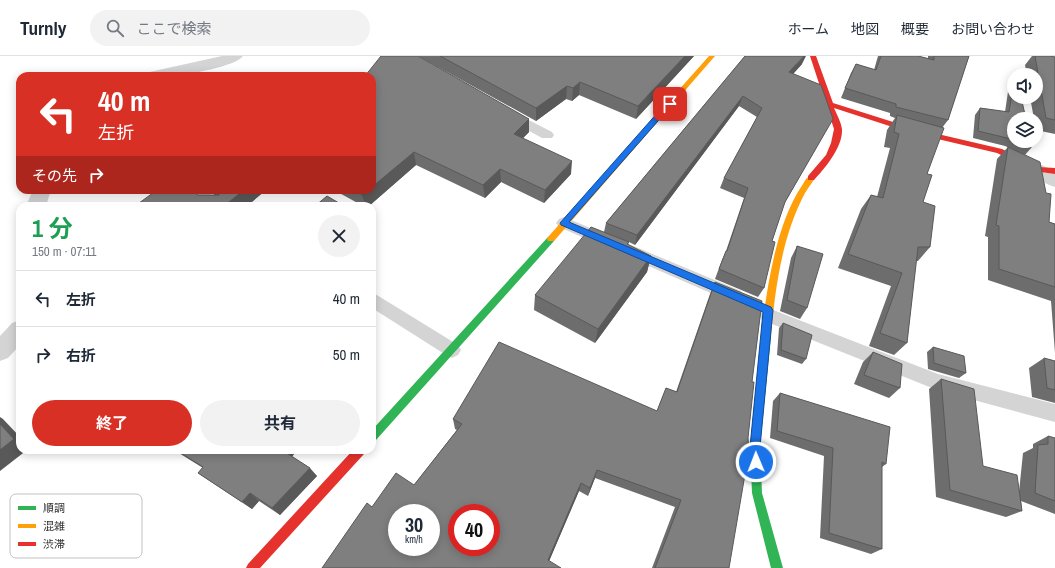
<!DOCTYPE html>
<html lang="ja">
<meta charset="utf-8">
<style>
body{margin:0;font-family:"Archivo Narrow","Noto Sans JP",sans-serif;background:#f2f2f3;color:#1f2937;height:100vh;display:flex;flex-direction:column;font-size:15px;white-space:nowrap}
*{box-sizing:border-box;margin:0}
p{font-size:13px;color:#747a83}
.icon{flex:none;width:22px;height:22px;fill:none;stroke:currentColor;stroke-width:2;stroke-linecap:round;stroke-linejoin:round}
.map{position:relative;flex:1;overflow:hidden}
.drawer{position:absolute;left:16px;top:146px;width:360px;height:252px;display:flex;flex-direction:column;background:#fff;border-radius:12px;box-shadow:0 2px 10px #0003}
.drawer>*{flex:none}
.hud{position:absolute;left:16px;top:16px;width:360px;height:122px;border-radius:12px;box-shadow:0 2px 10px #0003;background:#d93025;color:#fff;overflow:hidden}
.buttons{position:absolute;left:1007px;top:12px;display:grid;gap:8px}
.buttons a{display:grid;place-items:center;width:36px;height:36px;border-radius:50%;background:#fff;box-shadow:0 2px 10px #0003;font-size:20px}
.speed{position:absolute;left:388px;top:448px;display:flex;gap:8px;font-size:20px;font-weight:700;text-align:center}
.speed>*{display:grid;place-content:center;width:52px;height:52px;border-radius:50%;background:#fff;box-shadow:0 2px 10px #0003;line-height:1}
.speed small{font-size:10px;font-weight:400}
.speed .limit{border:6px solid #d22;background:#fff;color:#111}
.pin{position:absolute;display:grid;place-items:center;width:34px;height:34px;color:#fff;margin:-17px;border-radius:8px;box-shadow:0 2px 6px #0006}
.me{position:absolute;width:44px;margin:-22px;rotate:359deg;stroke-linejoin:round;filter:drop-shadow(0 0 3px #0008)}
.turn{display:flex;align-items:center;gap:14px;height:84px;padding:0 16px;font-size:18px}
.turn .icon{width:52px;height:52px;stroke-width:2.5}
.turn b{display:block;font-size:28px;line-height:34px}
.then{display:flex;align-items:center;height:38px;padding:0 16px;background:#0003;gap:8px;font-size:15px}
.round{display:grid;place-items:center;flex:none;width:42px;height:42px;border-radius:21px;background:#f2f2f3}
.overview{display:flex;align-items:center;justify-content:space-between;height:68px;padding:0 16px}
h1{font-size:24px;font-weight:700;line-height:30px;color:#1e9e55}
.button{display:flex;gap:8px;margin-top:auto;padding:8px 16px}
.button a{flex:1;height:46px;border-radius:24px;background:#d93025;color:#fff;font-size:16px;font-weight:700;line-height:46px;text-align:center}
.button a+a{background:#f2f2f3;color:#1f2937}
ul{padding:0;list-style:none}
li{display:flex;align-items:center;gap:12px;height:56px;padding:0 16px;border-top:1px solid #e0e1e3}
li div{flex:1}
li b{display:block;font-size:15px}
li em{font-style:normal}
header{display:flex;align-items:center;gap:24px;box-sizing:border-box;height:56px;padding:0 20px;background:#fff;border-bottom:1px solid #e0e1e3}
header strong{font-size:19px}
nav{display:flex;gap:22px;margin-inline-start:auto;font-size:14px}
.search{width:280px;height:36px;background:#f2f2f3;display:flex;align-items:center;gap:10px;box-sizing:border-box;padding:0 14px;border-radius:22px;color:#747a83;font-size:15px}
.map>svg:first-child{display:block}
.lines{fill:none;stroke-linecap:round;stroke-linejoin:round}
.lane{fill:#d4d4d4;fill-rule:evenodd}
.street{fill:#d4d4d4;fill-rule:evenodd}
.fast{fill:#30b455;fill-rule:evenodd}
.slow{fill:#ff9f0a;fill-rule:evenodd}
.jam{fill:#e5322d;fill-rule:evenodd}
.wall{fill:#6d6d6d}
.shaded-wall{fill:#595959}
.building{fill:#7f7f7f;stroke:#595959;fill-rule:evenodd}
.route{fill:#1a73e8;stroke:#114b97}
.key{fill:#fff;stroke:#c1c1c1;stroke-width:1}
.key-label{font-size:11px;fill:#303030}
</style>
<header>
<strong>Turnly</strong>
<div class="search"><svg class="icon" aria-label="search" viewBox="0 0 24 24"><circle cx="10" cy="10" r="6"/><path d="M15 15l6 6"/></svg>ここで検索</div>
<nav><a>ホーム</a><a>地図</a><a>概要</a><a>お問い合わせ</a></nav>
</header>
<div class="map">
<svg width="1055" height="512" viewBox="0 0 1055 512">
<rect width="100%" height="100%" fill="#fff"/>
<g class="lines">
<path class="lane" d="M509,54l43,22 2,3 -2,3h-10l-38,-21 -2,-3 2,-3z
M184,134h19l21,12 2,4h-19l-21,-12z
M564,161l177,74 2,5 -2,5 -6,2 -6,-2 -170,-74 -3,-4 3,-4z
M372,236l86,53 3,5 -3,5 -6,3 -6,-3 -74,-47z
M768,252l170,66 117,30v18l-118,-32 -175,-70 -3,-5 3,-5z"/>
<path class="street" d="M222,0h21c-8,11 -55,18 -69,20 -10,1 -21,0 -31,0l2,-3z
M1037,107l18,8v16c-9,-3 -22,-9 -27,-18l3,-4z
M33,134h18l-5,16h-20z
M20,264v25l-12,13 -8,3v-25l12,-13z"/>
<path class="fast" d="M551,180l4,3 -1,2 -178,199 -4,2v-12l176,-193z
M766,276l3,1 2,3 -11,111 2,46 21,75h-12l-19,-75 -2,-46 11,-111 2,-3z"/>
<path class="slow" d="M709,0h6l-161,185h-6l-1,-2 1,-2z
M811,119l4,3c-3,5 -7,10 -10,15 -23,43 -30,96 -34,143l-2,3 -3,1 -3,-1c-4,-7 0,-20 1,-27 6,-41 15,-93 39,-128 2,-4 4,-7 8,-9z"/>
<path class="jam" d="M810,0h6l17,47 79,25 90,21 36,18 17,1v6l-21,-3 -37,-18 -89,-21 -74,-24c3,7 7,14 8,21 1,18 -17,39 -28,51h-6v-4l18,-21 5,-12 3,-14z
M353,394h12l-1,4 -104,114h-14l2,-4z"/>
</g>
<path class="wall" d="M418,0h276l-58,63 -57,-24 -7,6 -6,-2 -30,22z
M745,0l57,8 -9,10 34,55 -43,75 -12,37 -8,47 -6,9 -43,-18 7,-19 4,-9 18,-53 -24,-10 4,-10 33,-61 -18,-11 -104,139 -6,-3 -1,3 23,11 -4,16 -52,71 -61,-33 1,-15 69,-63 2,-9z
M878,0h40l10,3v-3h41l-21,64 -6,8 -15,46 -4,28 7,45 -12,14h-2l-9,82 -13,12 -25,-9 22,-60 -53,-18 23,-59 10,-14 6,2 13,-49 -6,-1 3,-17 8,-12 -5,-2v-3l-49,-15 10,-25 5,-9 18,6z
M1032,0h19l4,1v77l-19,-4v-11h-2l-4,-22h6v-22h-9l-2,-10z
M372,20l157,43v13l-6,6 48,36 -27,29 -43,-21 -16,16 -69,-33 -47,41h-6l-29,-16h38z
M1014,23v62h16l1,7 -6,7 -20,-9 -32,-8 2,-23 5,-7 25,4 4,-27z
M1008,91l41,75 6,2v129l-4,-52 -63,-21v-43l-3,-1 12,-77z
M212,134h54l-19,16h-112l63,-11h16z
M797,190l10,62 -7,11 -20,-8 11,-53z
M715,226l14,286h-77l23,-61 -80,-29 -7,18 -9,-5 -30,70 -177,-54 42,-22 43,-55 -2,-1 -2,-10 204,-8 9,-23 10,4 34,-98z
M783,267l23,36 -4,5 -25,-9 2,-27z
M933,291l33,26 -7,5 -31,-9 -1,-17z
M873,296l27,36 -11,10 -35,-14 9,-22z
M1044,302l11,3v42l-23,-6 -3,-29z
M941,323l42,87 36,26 4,-39 10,-5v-4l15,-8 7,2v76l-34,-13 1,10 -16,6 -70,-20 -7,-108z
M780,337l106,71 -4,3v82l-11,5 -51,-16 4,-82 -54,-18 3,-37z
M174,394h116l4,4 -2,3 25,19 -37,39 -21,-14 -7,8 -54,-36 5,-5z"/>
<path class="shaded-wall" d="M685,0h9l-58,63 2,-13z
M804,0h2l-4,8 -17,19 4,-11z
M580,26l-1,13 -7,6 1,-13z
M567,30l-1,13 -30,22v-13z
M743,40l-4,10 -104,139 2,-10z
M529,63v13l-15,15v-13z
M414,96l2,13 -47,41h-3l-4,-11 6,-5h4v-3z
M572,105l-1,13 -27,29 1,-13z
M500,113l1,13 -16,16 -2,-13z
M244,134h22l-19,16h-23z
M651,200l-4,16 -52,71 3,-14z
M0,361l3,2 17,18v13h7l-27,21z
M282,394h8l4,4 -4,5z
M310,412l7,8 -37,39 -8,-7z
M597,414l-2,8 -7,18 2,-8z
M581,427l-2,8 -32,75 1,-6z
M250,437l9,8 -7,8 -10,-7z"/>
<path class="building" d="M381,0h37l111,63 -15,15 58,27 -27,29 -45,-21 -17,16 -69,-33 -42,35v-84l2,-2h-2v-25h-7z
M440,0h245l-47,50 -58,-24 -7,6 -6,-2 -31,22z
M745,0h59l-15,16 32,13 12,34 -48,83 -13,39 3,1 -11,46 -45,-19 7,-18h1l21,-63 -24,-10 38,-70 -19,-12 -106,139 -31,-12z
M881,0h37l16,4v-4h35l-21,64 -52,-13v-3l-51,-16 11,-24 20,6z
M1035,0h16l4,1v63l-9,-2z
M1014,25v16h7l5,22h-12v21l-3,-1 -33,-8 2,-23 29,4z
M897,59l47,13 -17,46 5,1 -9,27 12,4 -5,41h-12l-11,96 -27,-10 22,-60 -54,-19 23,-59 12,3 16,-64 -5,-2z
M1015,85h15l1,7z
M1008,91l32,15 6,31 5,1 -2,28 6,2v63l-56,-18v-43l-3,-1z
M157,134h33l8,5h21l-1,-5h26l-20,16h-89z
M353,134h15l-6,5z
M327,140l17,10h-29z
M591,171l38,15 -2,2 24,12 -53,73 -63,-34z
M797,190l26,8 -16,54 -20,-8z
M715,226l47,19 -10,81h2l-6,56 1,13 -20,117h-74l26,-68 -84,-30 -7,18 -9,-5 -33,77 13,8h-239l45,-65 5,4 24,-34 18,12 48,-61 -9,-5 46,-77 158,69 9,-23 11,4zM397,457h34v34h-34zM457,457h34v34h-34z
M783,267l29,12 -6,24 -25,-9z
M933,291l31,9 2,17 -32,-10z
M873,296l29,12 -2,24 -36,-13z
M1044,302l11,3v29l-8,-2z
M941,323l33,10 9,77 34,9 5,36 -72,-21z
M780,337l110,34 -4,37 -4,-2v87l-53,-16 4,-85 -56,-17z
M0,368l14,15 -14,11z
M1048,380l7,2v63l-20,-8 3,-48 10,-1z
M176,394h107h-1l28,18 -38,40 -22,-15 -8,9 -44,-29 5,-6z"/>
<path class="route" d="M667,46l6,2 -104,118 202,85 2,3 -13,137 1,15 -2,4 -3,2 -4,-2 -2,-19 13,-135 -202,-87 -1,-2z"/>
<rect x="10" y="438" width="132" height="64" rx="6" class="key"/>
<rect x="18" y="450" width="18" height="4" fill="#30b455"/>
<rect x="18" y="468" width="18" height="4" fill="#ff9f0a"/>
<rect x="18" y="486" width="18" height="4" fill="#e5322d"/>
<g class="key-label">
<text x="43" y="456">順調</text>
<text x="43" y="474">混雑</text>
<text x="43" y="492">渋滞</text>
</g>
</svg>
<div class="buttons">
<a><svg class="icon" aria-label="sound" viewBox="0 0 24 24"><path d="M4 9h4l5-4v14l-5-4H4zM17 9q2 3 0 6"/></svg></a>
<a><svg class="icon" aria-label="layers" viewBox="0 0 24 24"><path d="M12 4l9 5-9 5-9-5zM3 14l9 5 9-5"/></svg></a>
</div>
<div class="speed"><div>30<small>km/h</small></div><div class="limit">40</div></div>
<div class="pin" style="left:670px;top:48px;background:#d93025"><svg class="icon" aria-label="arrive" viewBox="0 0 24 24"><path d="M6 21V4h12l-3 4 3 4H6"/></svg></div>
<svg class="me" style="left:756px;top:406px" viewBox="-20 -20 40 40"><circle r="17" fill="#1a73e8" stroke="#fff" stroke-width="3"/><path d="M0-11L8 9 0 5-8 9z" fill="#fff"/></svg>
<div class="hud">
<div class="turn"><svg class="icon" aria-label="left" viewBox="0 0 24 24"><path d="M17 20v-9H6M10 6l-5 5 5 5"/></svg><div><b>40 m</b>左折</div></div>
<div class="then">その先<svg class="icon" aria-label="right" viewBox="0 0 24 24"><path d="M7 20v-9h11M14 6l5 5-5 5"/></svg></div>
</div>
<section class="drawer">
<div class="overview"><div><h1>1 分</h1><p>150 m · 07:11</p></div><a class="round"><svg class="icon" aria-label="close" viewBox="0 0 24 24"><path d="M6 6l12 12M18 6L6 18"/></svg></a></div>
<ul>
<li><svg class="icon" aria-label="left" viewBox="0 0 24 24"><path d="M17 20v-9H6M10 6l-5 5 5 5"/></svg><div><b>左折</b></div><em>40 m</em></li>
<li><svg class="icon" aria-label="right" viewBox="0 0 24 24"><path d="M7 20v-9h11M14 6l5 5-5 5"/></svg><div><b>右折</b></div><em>50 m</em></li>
</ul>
<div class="button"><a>終了</a><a>共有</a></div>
</section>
</div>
